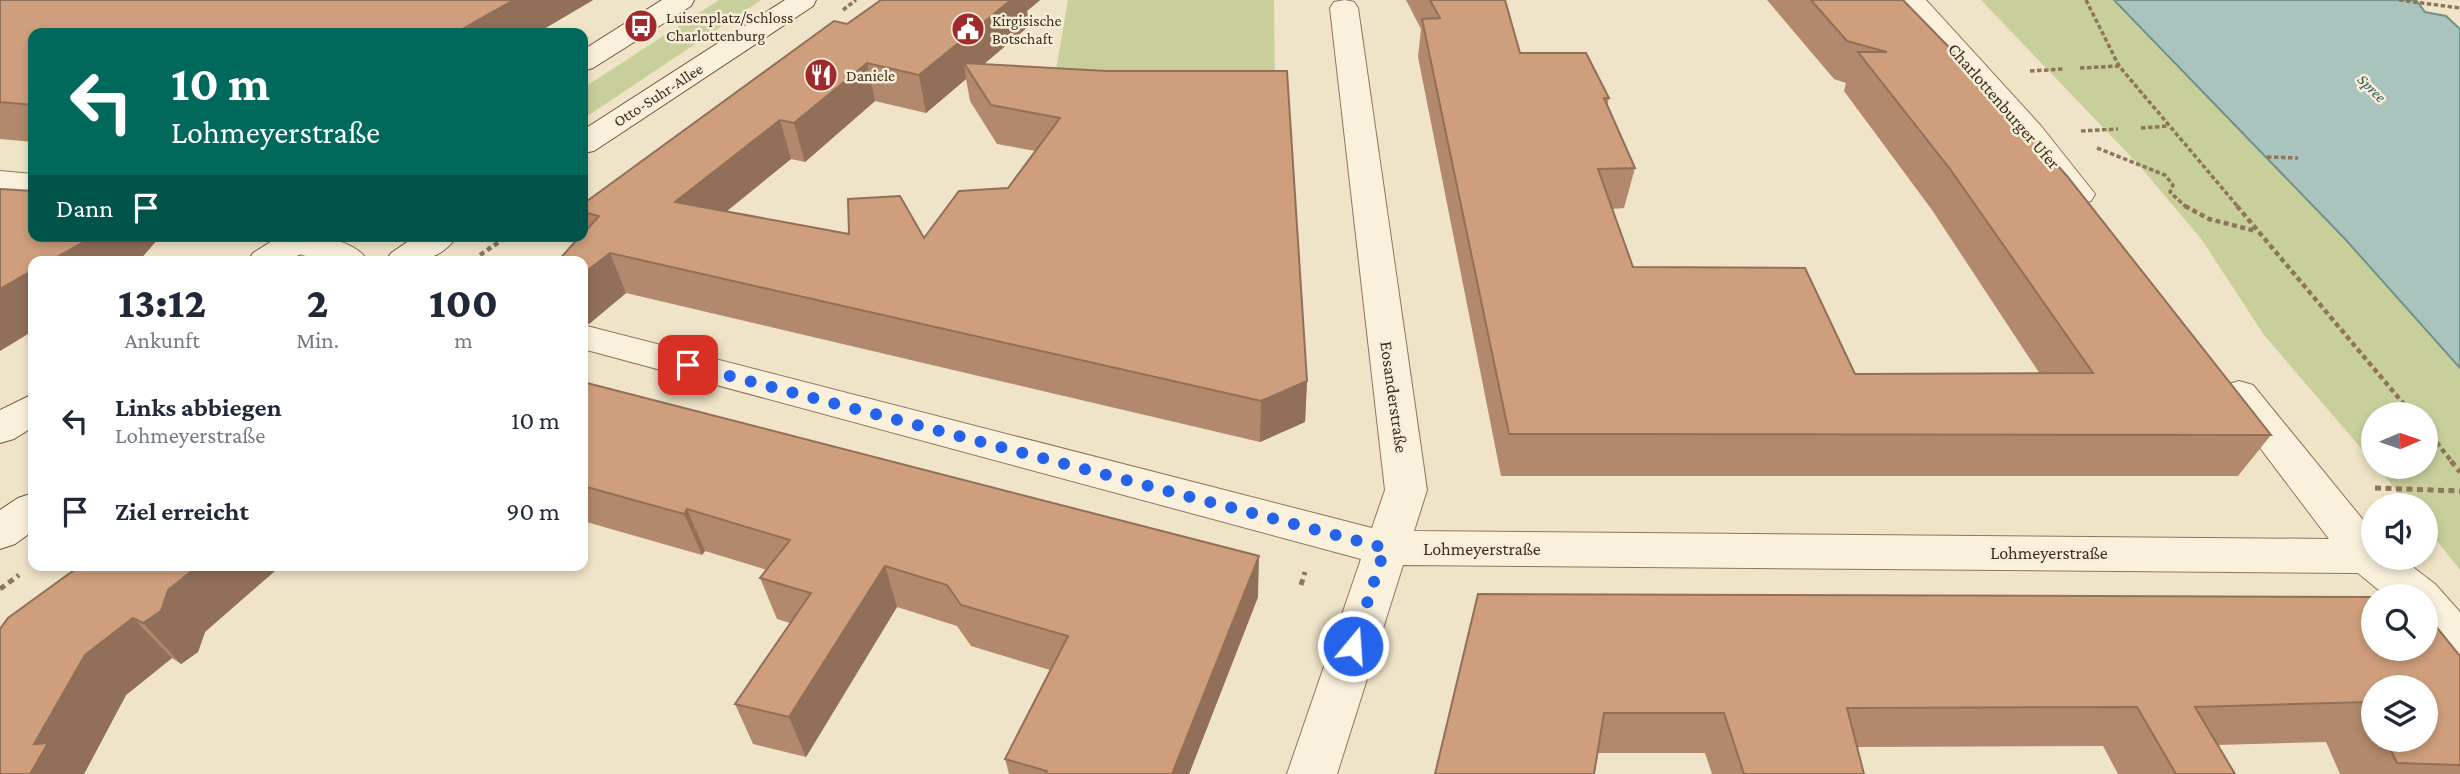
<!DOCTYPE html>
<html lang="de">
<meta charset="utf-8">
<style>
body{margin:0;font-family:"Crimson Pro",serif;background:#f2f2f3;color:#1f2937;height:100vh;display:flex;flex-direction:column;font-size:26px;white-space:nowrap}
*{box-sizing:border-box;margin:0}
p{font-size:23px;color:#747a83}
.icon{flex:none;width:38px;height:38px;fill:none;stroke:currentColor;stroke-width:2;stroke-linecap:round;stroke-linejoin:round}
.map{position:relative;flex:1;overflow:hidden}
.panel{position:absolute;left:28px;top:256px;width:560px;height:315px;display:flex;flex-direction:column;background:#fff;border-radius:14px;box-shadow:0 4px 10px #0003}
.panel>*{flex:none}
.guide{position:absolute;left:28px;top:28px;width:560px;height:214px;border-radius:14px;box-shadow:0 4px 10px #0003;background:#00695c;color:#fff;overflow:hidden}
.needle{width:46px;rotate:88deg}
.buttons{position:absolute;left:2361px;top:402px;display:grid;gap:14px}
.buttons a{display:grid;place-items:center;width:77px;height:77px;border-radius:50%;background:#fff;box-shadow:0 4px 10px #0003;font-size:35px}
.pin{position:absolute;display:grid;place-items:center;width:60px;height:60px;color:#fff;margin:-30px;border-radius:14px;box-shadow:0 4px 10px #0006}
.me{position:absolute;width:77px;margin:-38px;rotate:18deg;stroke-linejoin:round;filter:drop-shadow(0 0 5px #0008)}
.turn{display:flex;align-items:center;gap:24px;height:147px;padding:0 28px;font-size:32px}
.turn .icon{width:91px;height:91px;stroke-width:2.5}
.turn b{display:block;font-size:49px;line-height:60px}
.then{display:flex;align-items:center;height:66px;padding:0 28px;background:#0003;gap:14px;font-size:26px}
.eta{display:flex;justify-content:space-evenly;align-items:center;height:119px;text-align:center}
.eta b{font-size:42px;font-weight:800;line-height:49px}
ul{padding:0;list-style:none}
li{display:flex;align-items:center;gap:21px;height:91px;padding:0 28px}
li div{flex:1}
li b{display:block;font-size:26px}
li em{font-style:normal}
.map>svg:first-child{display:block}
.green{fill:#c9cf9b}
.water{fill:#a9c4bc;stroke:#6f938a;stroke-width:2}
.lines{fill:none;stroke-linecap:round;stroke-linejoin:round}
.minor-casing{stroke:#8d765c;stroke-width:2}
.secondary-casing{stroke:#6f573f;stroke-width:2}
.path-far2{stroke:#8d765c;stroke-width:3.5;stroke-dasharray:4.5 2.5;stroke-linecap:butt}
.path-far1{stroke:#8d765c;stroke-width:4.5;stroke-dasharray:5 3.5;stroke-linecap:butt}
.path{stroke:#8d765c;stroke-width:5;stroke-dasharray:6 4.5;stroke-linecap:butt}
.minor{fill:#faf1dc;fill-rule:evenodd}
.secondary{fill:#faf1dc;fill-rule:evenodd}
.wall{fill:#b2896c;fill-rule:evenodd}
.shaded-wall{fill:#916f58}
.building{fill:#cf9f7d;stroke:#916f58;stroke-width:2}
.route{stroke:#2563eb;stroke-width:12;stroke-dasharray:0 21.6}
.labels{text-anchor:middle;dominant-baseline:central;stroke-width:5;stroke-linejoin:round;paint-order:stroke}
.far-poi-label{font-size:16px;fill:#3d2e20;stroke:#f7eed8;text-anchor:start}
.far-water-label{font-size:16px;font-style:italic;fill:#2f5d5a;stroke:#f7eed8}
.far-street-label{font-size:16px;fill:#3d2e20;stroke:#f7eed8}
.street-label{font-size:18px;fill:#3d2e20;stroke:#f7eed8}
</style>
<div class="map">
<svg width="2460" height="774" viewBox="0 0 2460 774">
<rect width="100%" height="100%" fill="#f0e4c8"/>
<path class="green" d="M719,0h42l-178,119v-31z
M1068,0h206l1,81 -219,-11z
M1981,0h133l232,240 114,128v202l-34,-43v-21h-18l-30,-39h48v-52h-53v47l-109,-127 -62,-95 -64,-76z"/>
<path class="water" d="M2114,0h302l9,12 21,4 14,13v339l-114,-128z"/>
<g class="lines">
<defs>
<path id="minor" d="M1345,0l9,2 4,6 69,482 -13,41 915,8 -109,-144 5,-10 14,-4 14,4 120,147v26h28l34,26 25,28v52c-37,-12 -34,-33 -34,-67h-39l-29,-24 -955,-8 -66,209h-50l74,-215 -778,-210v-24l789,203 13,-38 -55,-482 4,-6z
M1898,0h28l115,126 54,68 -4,7 -12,3 -12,-3 -48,-61z
M0,171l33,3v20l-33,-3z
M275,236c28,0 76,-2 93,25 -28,0 -75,2 -93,-25z"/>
<path id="secondary" d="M662,0h32l-3,6 -98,62 -10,3v-21z
M785,0h31l-3,6 -219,145 -11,2v-23z
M280,236h41c-19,27 -44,25 -73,25l5,-8z
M416,236h41c-19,28 -42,25 -71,25l5,-8z
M33,394v33l-19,12 -14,4v-33z
M33,493v38l-18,13 -15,5v-39l18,-12z"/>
</defs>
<use href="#minor" class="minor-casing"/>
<use href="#secondary" class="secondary-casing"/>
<path class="path-far2" d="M2086,0l33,66 120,142
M2399,0l61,8
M843,10l13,-10
M2080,68l39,-2
M2030,71l34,-2
M2141,128l27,-2
M2081,131l37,-2
M2097,148l68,27 8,10 -3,7 17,16
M2267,157l31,1"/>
<path class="path-far1" d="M2185,206l24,13 47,12
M2237,206l176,209
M480,255l28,-19
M2426,429l26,33"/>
<path class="path" d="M2451,461l9,11
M2375,488l85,3
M1301,585l4,-13
M0,589l19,-14"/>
<use href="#minor" class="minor"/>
<use href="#secondary" class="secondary"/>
</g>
<path class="wall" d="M0,0h593l-56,33h-504v109l-33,-3z
M881,0h159l-13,11 2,15 -45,38 122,7 201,310 -2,41 -45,20 -634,-149 -37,31 -6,-1v-62l1,-29 -1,-3v-25zM966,79l4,22 27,43 38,7 -27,37 -84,50 -75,-4 -123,-23 65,-52 14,3 70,-61 51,12z
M1406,0h99l15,53 89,45 -2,7 28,63 -11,40 -12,1 21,58 222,107h185l-108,-164 -88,-119 2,-8 -12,-4 -67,-79h136l368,435 -33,41h-737l-83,-419 3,-28z
M583,382l675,215 -69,177h-180l-4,-15 45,-89 -79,-24 -14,-20 -60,-19 -91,150 -53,-13 -18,-40 55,-81 -13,-4 -17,-41 7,-8 -62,-19 -3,4 -119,-34z
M81,565l124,67 -7,20 -17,12 -9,-6 -46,37 -42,79h-84z
M1478,594l982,62v118h-120l-14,-32 -108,3 17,29h-117l-15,-28 -246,1 7,27h-152l-7,-21h-107zM2373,688l53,52h-53z"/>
<path class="shaded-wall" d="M514,0h79l-56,33h-82z
M1011,0h29l-13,11 2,15 -58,49 -7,-12 2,16 -40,34 -7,-38z
M867,63l8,38 -70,61 -11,-39z
M780,120l11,39 -102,83 -14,-40z
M94,236h62l2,3 -19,22h-89z
M610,253l16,40 -37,31 -6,-14v-36z
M33,270v61l-33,20v-62z
M1307,381l-2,41 -45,20 1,-41z
M687,509l18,42 -3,4 -18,-41z
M1259,556l-1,41 -69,177h-17z
M199,565h83l-77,67 -7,20 -17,12 -38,-41 25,-33z
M885,566l12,41 -91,150 -17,-40z
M133,618l39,40 -46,37 -42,79h-54l4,-30 51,-89z"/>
<path class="building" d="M0,0h514l-59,33h-422v72l-33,-3z
M881,0h130l-92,75 -52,-12 -73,60 -14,-3 -105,82 174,32 -1,-35 52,-3 24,42 35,-47 49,-3 52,-70 -69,-13 -27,-42 142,8h181l20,310 -46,20 -651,-148 -27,21v-13h-25l22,-25h3v-2l16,-18 -16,-4v-8l251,-183 13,3z
M1430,0h75l15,53h66l23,45h-5l31,70 -37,1 35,98 172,1 50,106 238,-1 -143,-204 -92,-117h29l-40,-11 -36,-41h92l77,79 87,97 204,259 -762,-1 -87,-415 18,-1z
M0,189l33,2v45h61l-44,25h-17v9l-33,19z
M583,382l676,174 -87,218h-127l2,-3 -42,-12 63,-123 -107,-31 -14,-20 -62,-19 -96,151 -54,-13 76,-111 -51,-15 30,-38 -103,-31 -3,5 -101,-28z
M81,565h118l-31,25 -7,21 -18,12 -10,-5 -48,37 -51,89 14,-1 -18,31h-30v-145l8,-11z
M1478,594l895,3v52h53v-35l34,42v109l-63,-2 -11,-23h40v-52h-53v24l-5,-10 -173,5 40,67h-59l-39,-67 -290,1 17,66h-120l-20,-61h-120l-10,61h-159z"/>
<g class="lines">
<path class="route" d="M688,365l697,183 -32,98"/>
</g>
<defs>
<symbol id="bus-disc" viewBox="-11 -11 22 22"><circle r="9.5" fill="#9e2a2b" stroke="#f7eed8"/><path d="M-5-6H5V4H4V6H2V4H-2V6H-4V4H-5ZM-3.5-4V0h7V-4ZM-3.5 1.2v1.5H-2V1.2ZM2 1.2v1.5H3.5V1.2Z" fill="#fff"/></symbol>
<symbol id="civic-disc" viewBox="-11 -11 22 22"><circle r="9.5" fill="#9e2a2b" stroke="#f7eed8"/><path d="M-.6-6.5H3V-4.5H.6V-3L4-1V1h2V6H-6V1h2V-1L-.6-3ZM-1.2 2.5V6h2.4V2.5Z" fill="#fff"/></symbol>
<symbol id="restaurant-disc" viewBox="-11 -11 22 22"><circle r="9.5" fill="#9e2a2b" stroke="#f7eed8"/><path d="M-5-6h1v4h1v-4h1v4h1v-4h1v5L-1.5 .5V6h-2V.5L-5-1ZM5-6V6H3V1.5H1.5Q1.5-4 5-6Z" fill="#fff"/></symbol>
</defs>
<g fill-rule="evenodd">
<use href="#bus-disc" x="622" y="7" width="38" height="38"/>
<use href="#civic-disc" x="949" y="10" width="38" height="38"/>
<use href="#restaurant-disc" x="802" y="56" width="38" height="38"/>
</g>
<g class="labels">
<g class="far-poi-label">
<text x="666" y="17">Luisenplatz/Schloss<tspan x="666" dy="18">Charlottenburg</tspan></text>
<text x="992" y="20">Kirgisische<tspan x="992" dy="18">Botschaft</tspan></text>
<text x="846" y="75">Daniele</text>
</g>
<g class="far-water-label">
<text transform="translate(2372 88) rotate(45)">Spree</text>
</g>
<g class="far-street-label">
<text transform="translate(658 95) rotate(-33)">Otto-Suhr-Allee</text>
</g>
<g class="street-label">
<text transform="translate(2004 106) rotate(49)">Charlottenburger Ufer</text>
<text transform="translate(1394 397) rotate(82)">Eosanderstraße</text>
<text x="1482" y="549">Lohmeyerstraße</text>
<text x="2049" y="553">Lohmeyerstraße</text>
</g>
</g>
</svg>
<div class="buttons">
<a><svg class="needle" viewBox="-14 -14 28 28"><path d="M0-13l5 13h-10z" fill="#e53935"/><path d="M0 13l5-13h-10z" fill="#747a83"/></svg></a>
<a><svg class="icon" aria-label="sound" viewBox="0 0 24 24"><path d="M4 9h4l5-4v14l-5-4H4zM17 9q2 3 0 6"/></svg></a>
<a><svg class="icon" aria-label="search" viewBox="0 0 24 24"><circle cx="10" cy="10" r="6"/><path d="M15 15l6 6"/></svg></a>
<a><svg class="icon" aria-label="layers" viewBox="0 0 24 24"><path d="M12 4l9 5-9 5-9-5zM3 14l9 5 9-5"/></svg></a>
</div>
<div class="pin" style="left:688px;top:365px;background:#d93025"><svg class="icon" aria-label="arrive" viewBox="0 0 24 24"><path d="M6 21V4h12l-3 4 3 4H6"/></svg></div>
<svg class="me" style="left:1353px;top:646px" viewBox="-20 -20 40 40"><circle r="17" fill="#2563eb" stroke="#fff" stroke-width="3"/><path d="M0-11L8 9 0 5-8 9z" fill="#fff"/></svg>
<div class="guide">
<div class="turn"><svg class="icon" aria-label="left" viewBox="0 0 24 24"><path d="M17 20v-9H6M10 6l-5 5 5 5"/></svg><div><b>10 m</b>Lohmeyerstraße</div></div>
<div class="then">Dann<svg class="icon" aria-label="arrive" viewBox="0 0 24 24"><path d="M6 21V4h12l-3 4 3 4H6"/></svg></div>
</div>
<section class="panel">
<div class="eta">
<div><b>13:12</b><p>Ankunft</p></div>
<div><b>2</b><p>Min.</p></div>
<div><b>100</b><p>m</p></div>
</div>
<ul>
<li><svg class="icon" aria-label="left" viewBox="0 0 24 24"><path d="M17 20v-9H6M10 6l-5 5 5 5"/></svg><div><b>Links abbiegen</b><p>Lohmeyerstraße</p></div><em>10 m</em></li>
<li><svg class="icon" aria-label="arrive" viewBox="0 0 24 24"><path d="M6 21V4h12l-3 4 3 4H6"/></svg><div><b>Ziel erreicht</b></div><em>90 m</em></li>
</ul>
</section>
</div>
